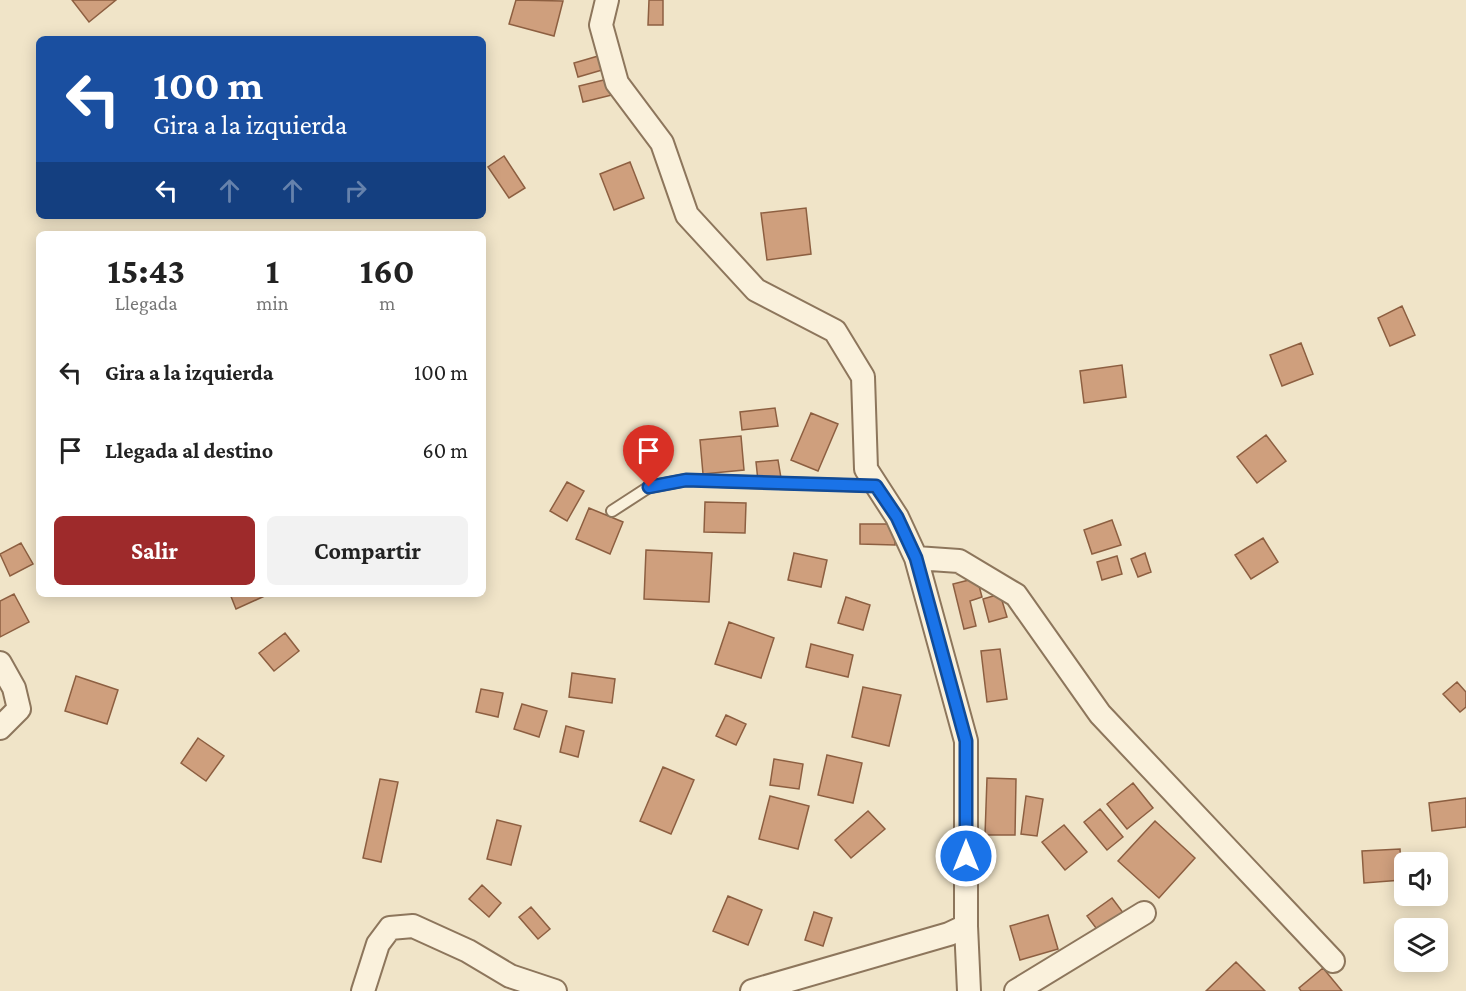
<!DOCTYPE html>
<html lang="es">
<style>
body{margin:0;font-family:"Crimson Pro",serif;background:#f2f2f2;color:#222;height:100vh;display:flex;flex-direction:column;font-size:22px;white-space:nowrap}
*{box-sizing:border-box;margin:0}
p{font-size:20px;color:#767676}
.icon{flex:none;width:33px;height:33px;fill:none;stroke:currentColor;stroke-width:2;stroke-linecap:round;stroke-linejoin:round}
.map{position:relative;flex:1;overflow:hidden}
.sheet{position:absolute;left:36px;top:231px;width:450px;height:366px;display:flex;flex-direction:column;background:#fff;border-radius:9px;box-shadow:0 3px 15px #0003}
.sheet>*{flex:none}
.top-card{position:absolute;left:36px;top:36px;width:450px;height:183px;border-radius:9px;box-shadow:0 3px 15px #0003;background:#1a4fa0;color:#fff;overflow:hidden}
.tools{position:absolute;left:1394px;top:852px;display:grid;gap:12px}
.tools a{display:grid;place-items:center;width:54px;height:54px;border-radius:9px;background:#fff;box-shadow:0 3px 15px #0003;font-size:30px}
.pin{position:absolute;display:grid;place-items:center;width:51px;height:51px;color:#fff;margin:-62px -26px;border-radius:50% 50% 50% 0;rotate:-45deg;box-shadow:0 0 6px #0007}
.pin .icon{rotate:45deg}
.me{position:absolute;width:66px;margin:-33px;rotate:0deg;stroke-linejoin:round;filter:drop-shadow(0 0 4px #0008)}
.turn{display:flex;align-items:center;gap:21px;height:126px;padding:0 18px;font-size:27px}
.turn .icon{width:78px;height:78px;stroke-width:2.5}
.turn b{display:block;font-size:42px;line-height:51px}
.lanes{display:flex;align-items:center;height:57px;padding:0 18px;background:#0003;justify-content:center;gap:30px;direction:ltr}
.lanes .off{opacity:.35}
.eta{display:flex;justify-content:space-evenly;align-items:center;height:102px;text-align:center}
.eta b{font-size:36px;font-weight:700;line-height:42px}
.action{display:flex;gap:12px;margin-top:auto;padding:12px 18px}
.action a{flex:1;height:69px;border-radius:9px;background:#9e2a2b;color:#fff;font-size:24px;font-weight:700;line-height:69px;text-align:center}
.action a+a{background:#f2f2f2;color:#222}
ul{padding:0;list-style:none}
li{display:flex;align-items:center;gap:18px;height:78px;padding:0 18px}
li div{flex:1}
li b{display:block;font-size:22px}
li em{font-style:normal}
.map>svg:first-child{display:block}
.building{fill:#cf9f7d;stroke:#8d5f41;stroke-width:1.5}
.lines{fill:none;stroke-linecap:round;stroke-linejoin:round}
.service-casing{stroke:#8d765c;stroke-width:14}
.minor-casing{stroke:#8d765c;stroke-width:26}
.service{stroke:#faf1dc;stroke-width:10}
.minor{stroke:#faf1dc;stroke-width:22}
.route-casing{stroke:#114b97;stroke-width:15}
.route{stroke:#1a73e8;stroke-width:10}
</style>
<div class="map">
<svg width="1466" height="991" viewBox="0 0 1466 991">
<rect width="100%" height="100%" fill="#f0e4c8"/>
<path class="building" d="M72,0h44l-27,22z
M516,0l47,1 -9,35 -45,-12z
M649,0h14v25h-15z
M605,54l4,14 -31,9 -4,-14z
M608,79l4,16 -29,7 -4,-16z
M504,156l21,32 -16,10 -21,-31z
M630,162l14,36 -30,12 -14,-36z
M806,208l5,46 -44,6 -6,-47z
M1402,306l13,29 -25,11 -12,-28z
M1301,343l12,31 -31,12 -12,-31z
M1122,365l4,32 -42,6 -4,-32z
M775,408l3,18 -36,4 -2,-18z
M811,413l27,11 -20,47 -27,-11z
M1266,435l20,26 -29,22 -20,-26z
M741,436l3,34 -41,4 -3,-34z
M778,460l3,18 -23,3 -2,-19z
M567,482l17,9 -17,30 -17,-10z
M705,502l41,1 -1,30 -41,-1z
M589,508l34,14 -13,32 -34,-15z
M1112,520l9,25 -29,9 -8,-24z
M860,524h35v21l-35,-1z
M1263,538l15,24 -27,17 -16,-24z
M21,543l12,21 -23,12 -10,-22z
M646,550l66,3 -3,49 -65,-3z
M794,553l33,7 -6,27 -33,-7z
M1145,553l6,19 -13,5 -7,-18z
M1117,556l5,18 -20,6 -5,-18z
M977,578l5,19 -12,4 6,25 -12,3 -11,-45z
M14,594l15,28 -29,15v-36z
M230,594h39l-33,15z
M1000,594l7,23 -18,5 -6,-23z
M846,597l24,8 -7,25 -25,-7z
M729,622l45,16 -13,40 -46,-14z
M285,633l14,18 -25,20 -15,-18z
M811,644l42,11 -5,22 -42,-10z
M1000,649l7,50 -20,3 -6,-51z
M572,673l43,6 -3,24 -43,-6z
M76,676l42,14 -11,34 -42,-13z
M1457,682l9,10v15l-6,5 -17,-18z
M863,687l38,8 -12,51 -37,-9z
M481,689l22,4 -5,24 -22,-5z
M522,704l25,7 -8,26 -25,-8z
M726,715l20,9 -10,21 -20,-9z
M566,726l18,5 -6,26 -18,-5z
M198,738l26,18 -18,25 -25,-18z
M827,755l35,8 -9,40 -35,-8z
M774,759l29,5 -4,25 -29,-4z
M663,767l31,13 -23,54 -31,-13z
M987,778l29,1 -1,56h-30z
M380,779l18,3 -17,80 -18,-4z
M1133,783l20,25 -26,21 -20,-25z
M770,796l39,10 -11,43 -39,-10z
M1026,796l17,3 -6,37 -16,-2z
M1466,798v29l-34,4 -3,-28z
M1100,809l23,28 -16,13 -23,-28z
M868,811l17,18 -34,29 -16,-18z
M497,820l24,6 -10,39 -24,-6z
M1155,821l40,37 -36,40 -41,-37z
M1064,825l23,27 -22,18 -23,-28z
M1400,849l2,31 -38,3 -2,-32z
M482,885l19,18 -12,14 -20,-18z
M728,896l34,14 -14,35 -35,-14z
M1112,898l15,20 -25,18 -15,-20z
M531,907l19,22 -12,10 -19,-22z
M814,912l18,6 -9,28 -18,-6z
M1048,915l10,34 -38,11 -10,-34z
M1236,962l29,29h-59z
M1323,968l19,23h-41l-2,-3z"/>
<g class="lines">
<defs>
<path id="service" d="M612,511l37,-24 37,-7 190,6"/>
<path id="minor" d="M607,0l-6,25 16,58 45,60 25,72 69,75 79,41 28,46 3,92 31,48 19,41 50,183v185l-17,8 -197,57
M916,558l43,3 57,34 84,119 233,247
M0,663l14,25 5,21 -19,19
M966,926l3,65
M363,991l15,-47 12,-16 23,-2 55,25 42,25 45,15
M1016,991l128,-78"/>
</defs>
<use href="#service" class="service-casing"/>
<use href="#minor" class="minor-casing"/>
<use href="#service" class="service"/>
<use href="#minor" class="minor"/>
</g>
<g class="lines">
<defs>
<path id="route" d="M649,487l37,-7 190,6 21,31 19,41 50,183v115"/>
</defs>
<use href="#route" class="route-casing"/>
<use href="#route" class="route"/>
</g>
</svg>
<div class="tools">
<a><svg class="icon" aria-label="sound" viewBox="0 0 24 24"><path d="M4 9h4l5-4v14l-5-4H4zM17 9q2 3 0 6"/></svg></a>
<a><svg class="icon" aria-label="layers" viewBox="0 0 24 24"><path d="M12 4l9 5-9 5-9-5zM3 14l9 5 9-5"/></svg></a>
</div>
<div class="pin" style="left:649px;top:487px;background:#d93025"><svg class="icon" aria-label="arrive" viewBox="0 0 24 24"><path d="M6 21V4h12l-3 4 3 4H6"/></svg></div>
<svg class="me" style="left:966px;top:856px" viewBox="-20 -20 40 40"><circle r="17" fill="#1a73e8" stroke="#fff" stroke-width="3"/><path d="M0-11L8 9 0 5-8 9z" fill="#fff"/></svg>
<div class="top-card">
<div class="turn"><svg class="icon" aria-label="left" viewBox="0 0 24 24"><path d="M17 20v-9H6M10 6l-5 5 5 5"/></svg><div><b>100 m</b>Gira a la izquierda</div></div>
<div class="lanes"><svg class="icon" aria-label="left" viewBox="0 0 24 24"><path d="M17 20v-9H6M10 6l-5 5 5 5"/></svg><svg class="icon off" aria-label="ahead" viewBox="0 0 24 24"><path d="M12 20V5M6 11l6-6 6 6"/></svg><svg class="icon off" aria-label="ahead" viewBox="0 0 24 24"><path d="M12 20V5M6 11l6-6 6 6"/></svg><svg class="icon off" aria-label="right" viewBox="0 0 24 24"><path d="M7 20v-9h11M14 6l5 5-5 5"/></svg></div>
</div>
<section class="sheet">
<div class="eta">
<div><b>15:43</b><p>Llegada</p></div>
<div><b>1</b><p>min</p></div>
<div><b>160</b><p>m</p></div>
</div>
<ul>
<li><svg class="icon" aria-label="left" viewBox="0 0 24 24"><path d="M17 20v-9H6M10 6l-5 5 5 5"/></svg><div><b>Gira a la izquierda</b></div><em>100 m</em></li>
<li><svg class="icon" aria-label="arrive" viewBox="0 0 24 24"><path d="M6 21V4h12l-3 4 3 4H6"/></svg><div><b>Llegada al destino</b></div><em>60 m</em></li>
</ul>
<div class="action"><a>Salir</a><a>Compartir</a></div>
</section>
</div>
